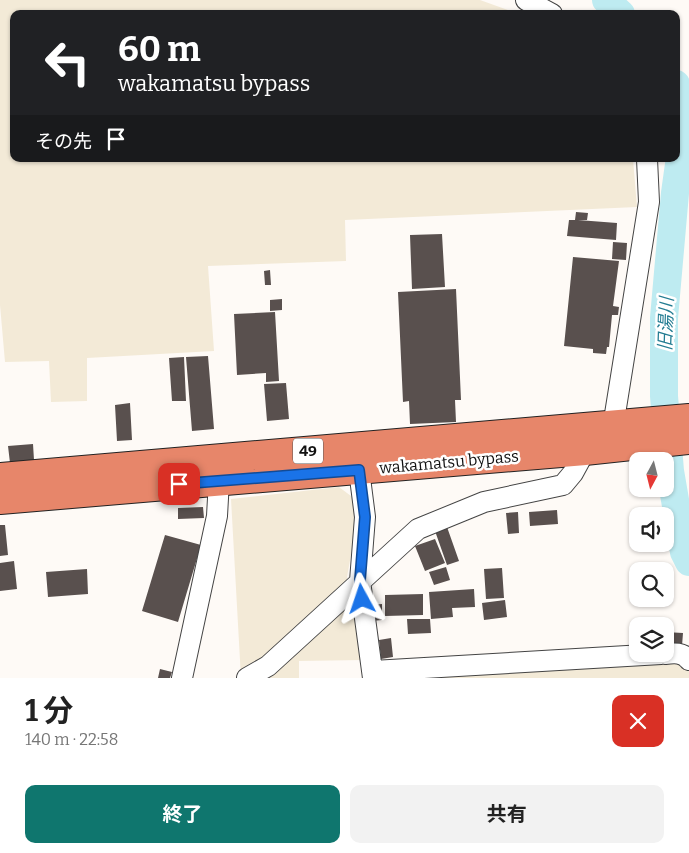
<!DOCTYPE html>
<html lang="ja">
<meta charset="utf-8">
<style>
body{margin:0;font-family:Bitter,"Noto Sans JP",serif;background:#f2f2f2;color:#222;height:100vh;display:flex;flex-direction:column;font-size:19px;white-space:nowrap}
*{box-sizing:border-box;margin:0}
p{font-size:16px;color:#767676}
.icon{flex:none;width:28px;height:28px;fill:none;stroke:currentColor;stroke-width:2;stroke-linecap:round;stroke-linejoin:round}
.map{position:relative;height:678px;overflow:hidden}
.drawer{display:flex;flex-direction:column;background:#fff;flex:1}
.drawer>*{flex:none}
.hud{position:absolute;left:10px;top:10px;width:670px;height:152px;border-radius:10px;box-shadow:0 1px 4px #0004;background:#202124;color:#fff;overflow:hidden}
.needle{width:32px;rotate:187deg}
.fabs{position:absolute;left:629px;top:452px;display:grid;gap:10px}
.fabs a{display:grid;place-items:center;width:45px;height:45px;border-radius:10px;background:#fff;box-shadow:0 1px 4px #0004;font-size:25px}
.pin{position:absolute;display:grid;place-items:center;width:42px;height:42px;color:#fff;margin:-21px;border-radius:10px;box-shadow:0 2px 8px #0006}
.me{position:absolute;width:55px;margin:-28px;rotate:355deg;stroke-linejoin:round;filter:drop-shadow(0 0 4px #0008)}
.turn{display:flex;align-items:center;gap:18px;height:105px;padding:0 25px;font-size:22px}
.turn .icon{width:65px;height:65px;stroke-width:2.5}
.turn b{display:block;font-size:35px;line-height:42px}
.then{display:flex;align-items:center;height:48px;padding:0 25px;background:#0003;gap:10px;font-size:19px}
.round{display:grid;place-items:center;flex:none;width:52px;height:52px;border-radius:10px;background:#f2f2f2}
.headline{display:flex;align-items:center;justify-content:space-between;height:85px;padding:0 25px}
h1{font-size:30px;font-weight:700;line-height:38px}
.action{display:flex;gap:10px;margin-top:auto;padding:10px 25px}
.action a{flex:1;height:58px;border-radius:10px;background:#0f766e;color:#fff;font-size:20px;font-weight:700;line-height:58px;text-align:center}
.action a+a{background:#f2f2f2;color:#222}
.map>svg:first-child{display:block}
.farmland{fill:#f3ead7}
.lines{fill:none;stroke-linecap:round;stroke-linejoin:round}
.river{stroke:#beebf1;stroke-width:28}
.building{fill:#59504e}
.minor-casing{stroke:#444;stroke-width:22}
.highway-casing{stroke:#222;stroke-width:30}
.minor{stroke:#fff;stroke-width:20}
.highway{stroke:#e7866a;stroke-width:28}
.route-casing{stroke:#114b97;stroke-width:12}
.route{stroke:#1a73e8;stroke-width:9}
.labels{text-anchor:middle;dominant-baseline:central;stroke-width:5;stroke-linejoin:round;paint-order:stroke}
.shield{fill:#fff;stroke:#585858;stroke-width:1}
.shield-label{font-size:15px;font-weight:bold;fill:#111}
.street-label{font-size:16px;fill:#111;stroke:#fff}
.water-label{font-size:18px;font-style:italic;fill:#237c92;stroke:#fff}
</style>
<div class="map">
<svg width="689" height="678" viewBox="0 0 689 678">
<rect width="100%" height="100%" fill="#fefaf6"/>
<path class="farmland" d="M0,0h480l39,14h-505v145h619l4,48 -292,13 1,41 -138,5 6,85 -127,7v43l-36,1 -2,-41 -44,1 -5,-57z
M339,487l12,9 4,9v27l-8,45 5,19 11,64 -64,1v17h-58l-10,-179z
M672,656l17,10v12h-314z"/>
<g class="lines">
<path class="river" d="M606,0l15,14
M676,84l5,66 -6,43 -11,125v78l6,75 14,81 5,10"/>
</g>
<path class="building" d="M576,212l12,1 -1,7h-9l39,3 -1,17 -49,-4 2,-16h6z
M442,234l3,53 -33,2 -2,-54z
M613,242l14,1 -1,17 -14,-1z
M573,257l46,4 -6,45 6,1 -1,8h-6l-3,32h-2l-1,7 -13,-1v-4l-29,-3z
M270,270l1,15h-6l-1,-14z
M456,289l5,111h-6l1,22 -46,2 -1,-23 -6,1 -5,-110z
M282,299v11l-12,1v-11z
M275,312l4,69 -13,1v-9l-29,2 -3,-61z
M208,356l6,73 -22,2 -6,-74z
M184,357l2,44h-14l-3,-43z
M286,383l3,36 -22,2 -3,-37z
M130,403l2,37 -15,1 -2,-36z
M33,444l1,16 -24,3 -2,-17z
M203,507l1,11 -26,1v-11z
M557,510l1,14 -28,2 -1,-14z
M518,512l1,21 -11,1 -2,-21z
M0,525h5l3,30 -8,1z
M447,527l12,34 -12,4 -12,-34z
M165,535l36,10 -23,77 -36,-11z
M435,539l10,24 -20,8 -10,-25z
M14,561l3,28 -17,2v-28z
M446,567l4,13 -16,5 -5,-13z
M502,568l2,30 -18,1 -2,-30z
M87,569l1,25 -40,3 -2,-25z
M474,589l1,18 -23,1 1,9 -22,2 -2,-27z
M423,594v21l-38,1v-21z
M505,600l2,17 -23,3 -2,-17z
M382,604v16l-11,1 -1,-16z
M407,619h23l1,14 -23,1z
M665,632l18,1 -1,13 -17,-1z
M391,638l2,19 -12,2 -2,-19z
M160,669l12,3 -2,6h-12z"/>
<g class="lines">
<defs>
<path id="minor" d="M526,0l26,14
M615,414l34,-212 -2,-43
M359,470l6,47 -5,64 13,97
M665,654c9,-1 18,-2 24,6
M373,671l288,-17
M182,678l35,-162 2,-36
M247,678l21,-12 150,-137 66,-27 79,-17 10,-12 12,-22"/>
<path id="highway" d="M0,477l689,-59
M0,500l585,-49 104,-11"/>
</defs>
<use href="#minor" class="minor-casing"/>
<use href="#highway" class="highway-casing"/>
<use href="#minor" class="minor"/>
<use href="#highway" class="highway"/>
</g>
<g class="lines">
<defs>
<path id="route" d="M179,484l180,-14 6,47 -5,63 2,19"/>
</defs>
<use href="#route" class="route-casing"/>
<use href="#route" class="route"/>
</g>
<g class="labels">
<rect class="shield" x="293" y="438.5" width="30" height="25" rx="4"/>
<g class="shield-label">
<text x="308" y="451">49</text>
</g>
<g class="street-label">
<text transform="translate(449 462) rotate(-5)">wakamatsu bypass</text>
</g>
<g class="water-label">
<text transform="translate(666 324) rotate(-88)">旧湯川</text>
</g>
</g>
</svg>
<div class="fabs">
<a><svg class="needle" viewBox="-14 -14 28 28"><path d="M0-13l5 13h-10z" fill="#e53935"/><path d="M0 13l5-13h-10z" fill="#767676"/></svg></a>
<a><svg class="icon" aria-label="sound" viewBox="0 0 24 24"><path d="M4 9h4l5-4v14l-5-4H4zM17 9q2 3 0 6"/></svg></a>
<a><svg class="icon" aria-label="search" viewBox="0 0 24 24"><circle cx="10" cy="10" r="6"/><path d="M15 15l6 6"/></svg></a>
<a><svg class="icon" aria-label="layers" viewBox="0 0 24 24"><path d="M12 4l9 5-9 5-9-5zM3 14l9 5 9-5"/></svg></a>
</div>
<div class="pin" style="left:179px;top:484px;background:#d93025"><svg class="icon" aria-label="arrive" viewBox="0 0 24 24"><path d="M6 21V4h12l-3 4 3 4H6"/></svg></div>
<svg class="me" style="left:362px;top:599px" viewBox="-20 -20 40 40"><path d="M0-17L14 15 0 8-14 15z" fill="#1a73e8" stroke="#fff" stroke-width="4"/></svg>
<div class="hud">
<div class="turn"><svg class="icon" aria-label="left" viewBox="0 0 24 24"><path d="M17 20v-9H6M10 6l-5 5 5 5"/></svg><div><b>60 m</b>wakamatsu bypass</div></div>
<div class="then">その先<svg class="icon" aria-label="arrive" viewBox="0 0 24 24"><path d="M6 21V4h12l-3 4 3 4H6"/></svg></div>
</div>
</div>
<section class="drawer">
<div class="headline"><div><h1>1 分</h1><p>140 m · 22:58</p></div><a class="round" style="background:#d93025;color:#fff"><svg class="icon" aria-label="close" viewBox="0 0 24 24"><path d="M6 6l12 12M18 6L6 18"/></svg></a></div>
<div class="action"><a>終了</a><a>共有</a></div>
</section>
